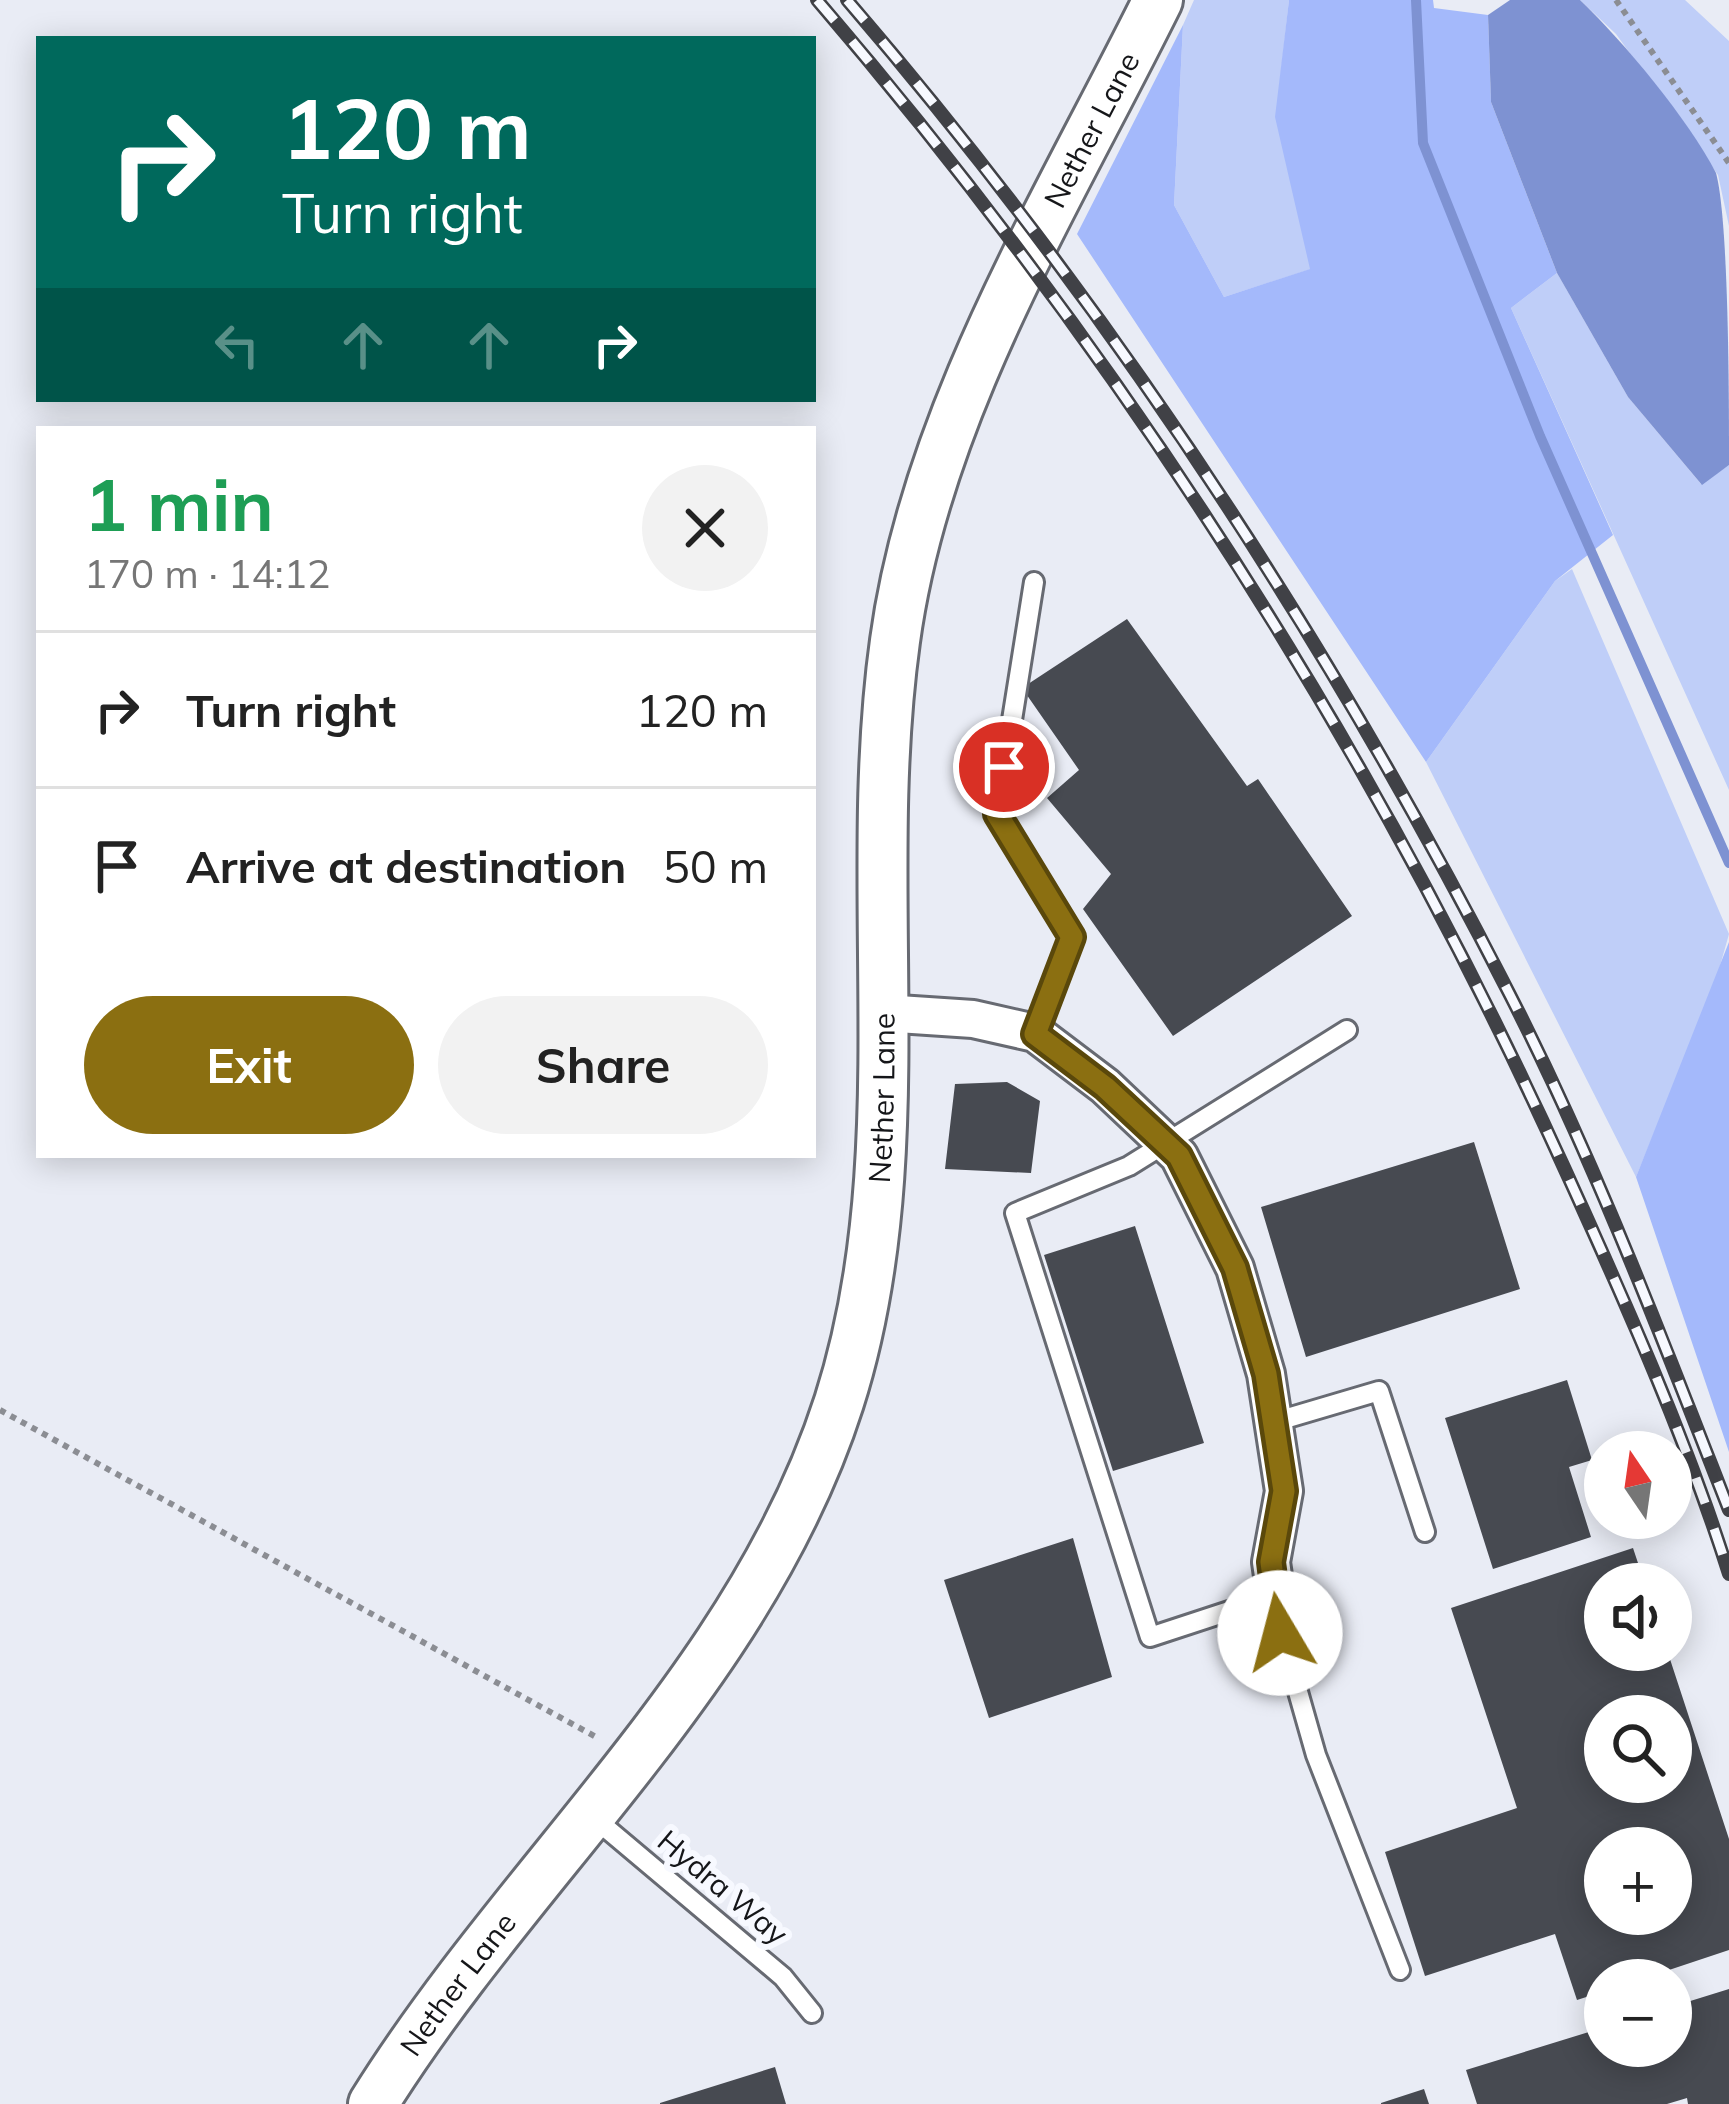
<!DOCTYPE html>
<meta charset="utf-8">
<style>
body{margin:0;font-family:Mulish,sans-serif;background:#f2f2f2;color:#222;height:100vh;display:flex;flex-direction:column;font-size:45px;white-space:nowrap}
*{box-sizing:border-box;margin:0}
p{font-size:39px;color:#767676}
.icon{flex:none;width:66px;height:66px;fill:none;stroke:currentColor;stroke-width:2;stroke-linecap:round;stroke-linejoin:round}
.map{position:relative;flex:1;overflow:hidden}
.details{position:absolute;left:36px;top:426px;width:780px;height:732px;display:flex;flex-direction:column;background:#fff;border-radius:0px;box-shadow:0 6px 30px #0003}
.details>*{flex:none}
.hud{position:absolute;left:36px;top:36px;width:780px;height:366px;border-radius:0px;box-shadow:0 6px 30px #0003;background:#00695c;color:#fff;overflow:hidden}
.needle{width:78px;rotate:347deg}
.tools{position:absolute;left:1584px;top:1431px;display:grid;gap:24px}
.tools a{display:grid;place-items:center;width:108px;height:108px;border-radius:50%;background:#fff;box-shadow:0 6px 30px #0003;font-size:60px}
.pin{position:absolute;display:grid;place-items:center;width:102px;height:102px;color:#fff;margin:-51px;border:6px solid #fff;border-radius:50%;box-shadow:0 3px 12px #0007}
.me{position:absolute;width:132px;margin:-66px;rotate:352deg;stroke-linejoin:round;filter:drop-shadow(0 0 9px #0008)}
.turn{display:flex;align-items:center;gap:42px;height:252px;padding:0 48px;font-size:54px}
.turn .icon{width:156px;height:156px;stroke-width:2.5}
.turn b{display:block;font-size:84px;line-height:102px}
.lanes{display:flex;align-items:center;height:114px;padding:0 48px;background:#0003;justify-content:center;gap:60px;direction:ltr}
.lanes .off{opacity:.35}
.round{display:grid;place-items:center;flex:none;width:126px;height:126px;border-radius:63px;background:#f2f2f2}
.head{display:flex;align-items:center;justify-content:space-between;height:204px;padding:0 48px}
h1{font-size:72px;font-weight:700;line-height:90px;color:#1e9e55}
.primary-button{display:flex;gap:24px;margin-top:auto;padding:24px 48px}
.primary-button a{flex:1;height:138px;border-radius:72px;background:#8b6f11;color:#fff;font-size:48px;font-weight:700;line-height:138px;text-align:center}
.primary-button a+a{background:#f2f2f2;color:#222}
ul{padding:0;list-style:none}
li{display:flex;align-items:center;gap:36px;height:156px;padding:0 48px;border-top:3px solid #e0e0e0}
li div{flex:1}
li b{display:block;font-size:45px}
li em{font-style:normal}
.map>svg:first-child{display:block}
.green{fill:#bfcef8}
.forest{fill:#a4b9fb}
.water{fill:#7e92d2}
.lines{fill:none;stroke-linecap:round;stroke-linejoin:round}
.stream{stroke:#7e92d2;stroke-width:10}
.building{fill:#474a51;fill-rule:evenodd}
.lane-casing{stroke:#676a72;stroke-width:24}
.street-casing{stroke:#676a72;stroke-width:42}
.secondary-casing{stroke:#676a72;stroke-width:54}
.path{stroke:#8b8d93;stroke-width:6;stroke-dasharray:6 6;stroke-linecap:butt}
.lane{stroke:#fff;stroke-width:18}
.street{stroke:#fff;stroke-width:36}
.secondary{stroke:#fff;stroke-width:48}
.rail-casing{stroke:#404146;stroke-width:14}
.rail{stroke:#f7f9ff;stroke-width:9;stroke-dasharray:27;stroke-linecap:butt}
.route-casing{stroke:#5a480b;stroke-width:30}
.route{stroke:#8b6f11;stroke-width:21}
.labels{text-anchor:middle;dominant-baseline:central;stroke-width:12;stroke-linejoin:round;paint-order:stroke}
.street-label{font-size:30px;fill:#151619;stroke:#f7f9ff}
</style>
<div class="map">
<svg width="1729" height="2104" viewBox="0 0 1729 2104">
<rect width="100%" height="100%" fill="#e9ecf5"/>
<path class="green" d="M1194,0h95l-13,117 35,152 -87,28 -50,-92 9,-180z
M1580,0h105l44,41v185l-11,-51 -102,-141z
M1557,273l71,124 73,87 28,-19v325l-218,-482z
M1572,569l157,365 -15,53 -78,190 -210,-415 129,-181z"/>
<path class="forest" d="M1289,0h144l1,8 54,7 3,87 66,171 -46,35 102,227 -58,46 -129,181 -349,-528 106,-209 -9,180 50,92 86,-28 -35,-152z
M1729,942v510l-93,-275z"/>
<path class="water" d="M1510,0h70c44,42 108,119 136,173 13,48 13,230 13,292l-27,20 -74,-88 -71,-124 -66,-171 -3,-87z"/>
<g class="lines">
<path class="stream" d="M1416,0l7,143 117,293 189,427"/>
</g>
<path class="building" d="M1127,619l120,167 11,-7 94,137 -179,120 -90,-127 28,-35 -64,-76 32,-28 -57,-82z
M1007,1082l33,19 -9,72 -86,-4 10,-85z
M1474,1142l46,147 -214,68 -45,-150z
M1135,1226l69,217 -91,28 -69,-216z
M1567,1380l25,80 -23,7 22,70 -98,32 -48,-151z
M1073,1538l39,139 -123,41 -45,-138z
M1633,1548l12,36h-40v66h62l62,189v111l-90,30h-34v11l-28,9 -22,-66 -130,42 -40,-124 132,-44 -66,-200zM1605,1716h66v66h-66zM1605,1848h66v66h-66z
M1729,1989v115h-41l-1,-6 -20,6h-190l-11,-34 139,-43v19h66v-39z
M775,2067l11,37h-126v-1z
M1424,2089l5,15h-48v-1z"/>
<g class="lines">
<defs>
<path id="lane" d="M1034,582l-37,232 75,123 -37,96
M1274,1422l105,-31 46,141
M1275,1596l-125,41 -135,-424 114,-47 218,-136
M1281,1632l35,123 84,215
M593,1817l190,160 29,36"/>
<path id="street" d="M883,1013l90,6 62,14 70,53 74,70 56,112 31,106 18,117 -13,71 10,70"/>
<g id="secondary">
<path id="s1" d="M373,2104c149,-239 378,-427 466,-702 79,-246 21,-510 56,-761 31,-229 162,-437 263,-641"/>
</g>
</defs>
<use href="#lane" class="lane-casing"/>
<use href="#street" class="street-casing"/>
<use href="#secondary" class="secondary-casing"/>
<path class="path" d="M1616,0l113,163
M0,1410l596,327"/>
<use href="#lane" class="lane"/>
<use href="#street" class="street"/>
<use href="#secondary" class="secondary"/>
<defs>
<path id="rail" d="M817,0c305,355 557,748 750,1174 59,130 119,264 162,400
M847,0c260,302 481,638 662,993 85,166 152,343 220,517"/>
</defs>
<use href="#rail" class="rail-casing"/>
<use href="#rail" class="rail"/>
</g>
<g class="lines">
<defs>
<path id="route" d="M1004,767l-7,47 75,123 -37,97 70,53 74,69 56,112 31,106 18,117 -13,71 9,71"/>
</defs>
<use href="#route" class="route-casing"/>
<use href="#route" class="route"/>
</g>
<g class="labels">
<g class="street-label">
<text stroke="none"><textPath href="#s1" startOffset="2163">Nether Lane</textPath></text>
<text stroke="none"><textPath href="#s1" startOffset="1155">Nether Lane</textPath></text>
<text transform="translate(723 1887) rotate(40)">Hydra Way</text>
<text stroke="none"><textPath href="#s1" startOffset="147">Nether Lane</textPath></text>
</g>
</g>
</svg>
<div class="tools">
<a><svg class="needle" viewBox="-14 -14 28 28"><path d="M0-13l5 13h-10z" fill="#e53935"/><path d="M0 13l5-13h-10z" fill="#767676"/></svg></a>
<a><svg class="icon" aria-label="sound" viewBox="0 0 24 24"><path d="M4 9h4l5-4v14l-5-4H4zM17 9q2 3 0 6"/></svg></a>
<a><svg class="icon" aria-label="search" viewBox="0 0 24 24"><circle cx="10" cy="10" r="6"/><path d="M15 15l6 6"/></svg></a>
<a>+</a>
<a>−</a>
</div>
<div class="pin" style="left:1004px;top:767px;background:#d93025"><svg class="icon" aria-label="arrive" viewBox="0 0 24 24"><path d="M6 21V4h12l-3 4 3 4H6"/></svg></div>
<svg class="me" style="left:1280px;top:1633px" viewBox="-20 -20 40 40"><circle r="19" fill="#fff"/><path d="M0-13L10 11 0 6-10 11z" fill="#8b6f11"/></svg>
<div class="hud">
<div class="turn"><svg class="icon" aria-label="right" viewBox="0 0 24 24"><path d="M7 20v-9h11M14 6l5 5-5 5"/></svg><div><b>120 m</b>Turn right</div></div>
<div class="lanes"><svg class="icon off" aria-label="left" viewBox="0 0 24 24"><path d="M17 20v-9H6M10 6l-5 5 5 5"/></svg><svg class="icon off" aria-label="ahead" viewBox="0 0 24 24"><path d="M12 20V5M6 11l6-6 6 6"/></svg><svg class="icon off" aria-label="ahead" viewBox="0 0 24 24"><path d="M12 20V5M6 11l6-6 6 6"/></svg><svg class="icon" aria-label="right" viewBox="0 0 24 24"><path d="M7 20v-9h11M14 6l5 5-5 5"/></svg></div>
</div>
<section class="details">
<div class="head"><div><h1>1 min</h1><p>170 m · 14:12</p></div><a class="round"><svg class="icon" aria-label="close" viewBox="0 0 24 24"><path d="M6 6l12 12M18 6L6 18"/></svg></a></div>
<ul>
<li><svg class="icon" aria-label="right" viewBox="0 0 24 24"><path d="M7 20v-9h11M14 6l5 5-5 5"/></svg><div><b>Turn right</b></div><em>120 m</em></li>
<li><svg class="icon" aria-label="arrive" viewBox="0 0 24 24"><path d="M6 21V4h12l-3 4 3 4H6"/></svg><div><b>Arrive at destination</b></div><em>50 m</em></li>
</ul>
<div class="primary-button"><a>Exit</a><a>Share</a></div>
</section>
</div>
